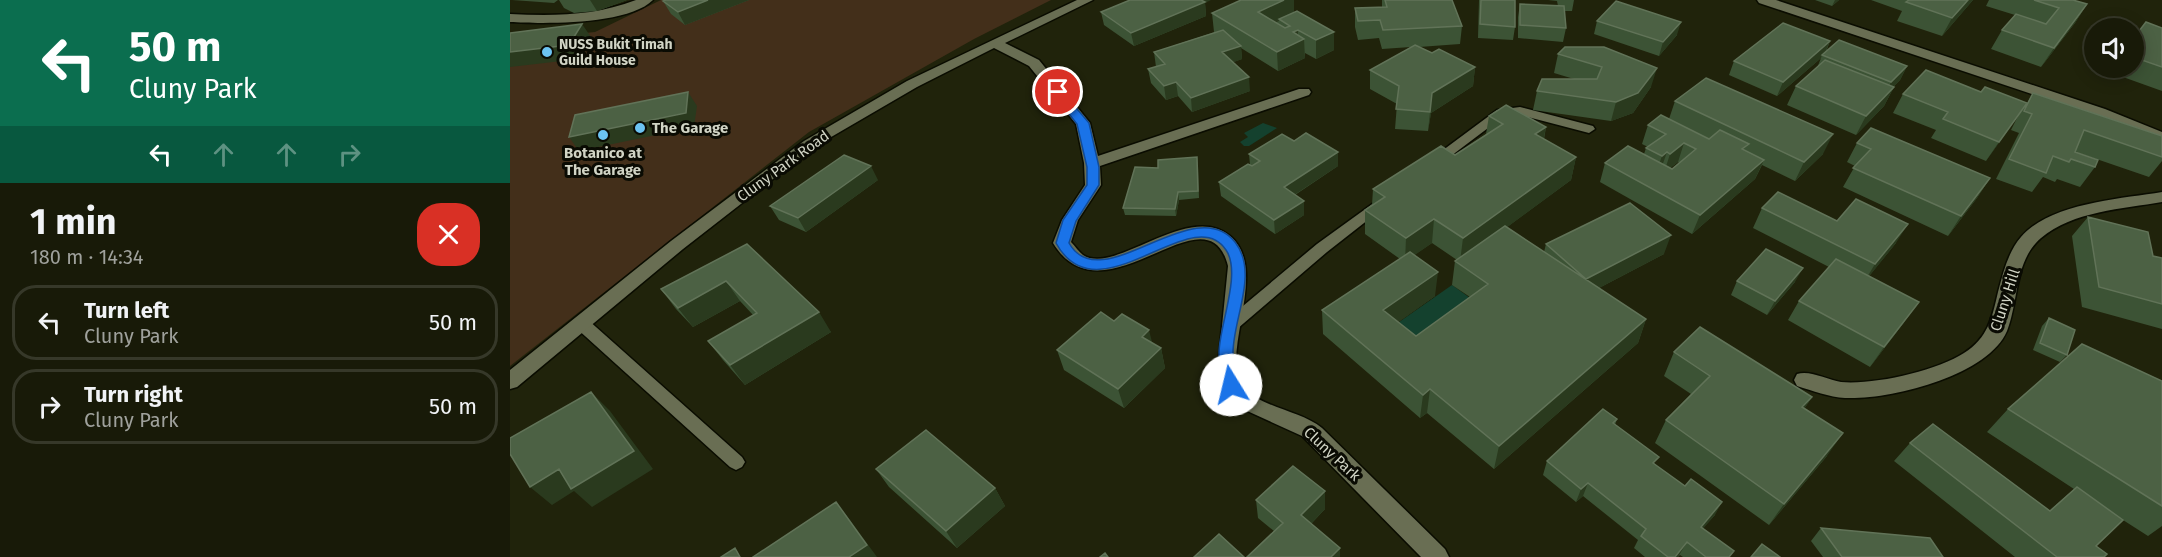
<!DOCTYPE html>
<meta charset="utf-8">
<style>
body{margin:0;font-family:"Fira Sans",sans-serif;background:#212312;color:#f1f3f6;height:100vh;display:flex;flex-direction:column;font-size:22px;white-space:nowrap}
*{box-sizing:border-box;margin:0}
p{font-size:20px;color:#9fa19c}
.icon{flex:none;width:33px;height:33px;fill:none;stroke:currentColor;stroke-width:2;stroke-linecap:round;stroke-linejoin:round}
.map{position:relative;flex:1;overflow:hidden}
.panel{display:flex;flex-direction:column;background:#181a08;width:510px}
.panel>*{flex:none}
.top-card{background:#0b6e4f;color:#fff;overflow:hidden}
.fabs{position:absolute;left:1574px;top:18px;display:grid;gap:12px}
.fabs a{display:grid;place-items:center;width:60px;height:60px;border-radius:50%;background:#181a08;box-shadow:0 3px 15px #0003,0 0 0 2px #363829;font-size:30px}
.pin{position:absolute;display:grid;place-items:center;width:51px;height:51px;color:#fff;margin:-26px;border:3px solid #fff;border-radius:50%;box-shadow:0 2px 6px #0007}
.me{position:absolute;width:66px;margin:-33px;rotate:351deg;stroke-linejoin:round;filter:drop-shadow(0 0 4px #0008)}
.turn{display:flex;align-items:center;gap:21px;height:126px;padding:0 30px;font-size:27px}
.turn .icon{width:78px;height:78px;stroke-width:2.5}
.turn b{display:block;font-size:42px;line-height:51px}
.lanes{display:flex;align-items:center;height:57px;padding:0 30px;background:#0003;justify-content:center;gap:30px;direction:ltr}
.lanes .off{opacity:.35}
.round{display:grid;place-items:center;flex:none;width:63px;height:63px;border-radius:24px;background:#212312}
.overview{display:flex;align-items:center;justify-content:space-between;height:102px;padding:0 30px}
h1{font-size:36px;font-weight:700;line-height:45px}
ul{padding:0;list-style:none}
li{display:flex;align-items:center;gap:18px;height:75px;margin:0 12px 9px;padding:0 18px;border:3px solid #363829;border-radius:24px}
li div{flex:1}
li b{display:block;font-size:22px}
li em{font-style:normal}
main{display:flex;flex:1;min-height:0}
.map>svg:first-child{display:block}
.green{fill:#432f1a}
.water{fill:#14412e}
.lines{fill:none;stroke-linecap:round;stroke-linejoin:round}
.lane-casing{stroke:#0a0c00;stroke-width:3}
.street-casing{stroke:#0a0c00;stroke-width:3}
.lane{fill:#696e53;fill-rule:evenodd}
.street{fill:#696e53;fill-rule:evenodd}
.wall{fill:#3c5335;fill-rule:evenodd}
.shaded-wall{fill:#2a3a1e}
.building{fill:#4c6144;stroke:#617358;stroke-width:1.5}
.route{fill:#1a73e8;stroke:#114b97;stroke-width:1.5}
.poi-dot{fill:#6cc3f2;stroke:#0a0b03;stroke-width:2}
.labels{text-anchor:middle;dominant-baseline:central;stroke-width:6;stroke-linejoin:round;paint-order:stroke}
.far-poi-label{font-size:14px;font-weight:bold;fill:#d1d4c5;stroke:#0a0b03;text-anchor:start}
.poi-label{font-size:15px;font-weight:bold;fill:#d1d4c5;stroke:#0a0b03;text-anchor:start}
.street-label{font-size:15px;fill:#d1d4c5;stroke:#0a0b03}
</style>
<main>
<section class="panel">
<div class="top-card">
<div class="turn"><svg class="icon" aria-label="left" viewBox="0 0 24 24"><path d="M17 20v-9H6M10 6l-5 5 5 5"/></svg><div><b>50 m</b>Cluny Park</div></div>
<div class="lanes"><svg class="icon" aria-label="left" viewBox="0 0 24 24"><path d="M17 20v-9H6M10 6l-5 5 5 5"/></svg><svg class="icon off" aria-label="ahead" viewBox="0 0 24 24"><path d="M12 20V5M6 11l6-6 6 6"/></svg><svg class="icon off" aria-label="ahead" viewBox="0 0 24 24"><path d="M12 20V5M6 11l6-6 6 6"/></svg><svg class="icon off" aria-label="right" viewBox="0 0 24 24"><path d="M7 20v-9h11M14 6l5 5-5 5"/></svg></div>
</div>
<div class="overview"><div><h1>1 min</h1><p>180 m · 14:34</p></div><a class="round" style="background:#d93025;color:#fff"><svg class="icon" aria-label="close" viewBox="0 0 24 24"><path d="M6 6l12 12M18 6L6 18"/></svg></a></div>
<ul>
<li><svg class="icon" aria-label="left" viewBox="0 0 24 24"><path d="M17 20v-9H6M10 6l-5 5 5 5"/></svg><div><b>Turn left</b><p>Cluny Park</p></div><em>50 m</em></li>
<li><svg class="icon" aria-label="right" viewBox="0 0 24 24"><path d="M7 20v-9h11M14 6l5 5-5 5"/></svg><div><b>Turn right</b><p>Cluny Park</p></div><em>50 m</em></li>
</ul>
</section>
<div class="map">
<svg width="1652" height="557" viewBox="0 0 1652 557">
<rect width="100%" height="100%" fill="#20230b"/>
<path class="green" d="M151,0h390l-77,39 -165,93 -299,234v-326l85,-8z"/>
<path class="water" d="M753,123l14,5 -28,18h-5l-4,-4 8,-5 -4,-4z
M942,285l32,23 -70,52 -32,-26z"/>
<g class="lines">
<defs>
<path id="lane" d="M1010,107l73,19 2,3 -6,4 -69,-18 -16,1 -65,49 -5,1 -7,-4 70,-52z
M872,197l5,2 2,3 -2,3 -60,47 -90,77h-12l-2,-4 2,-4 92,-77z
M71,317l6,2 155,138 3,5 -3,5 -6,3 -6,-3 -155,-140 -2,-4 2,-4z"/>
<path id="street" d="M126,0h17c-25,25 -109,24 -143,22v-8c44,2 84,2 126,-14z
M567,0h16l-88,43 34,17 51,63 8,33 201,-67h10l2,3 -2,3 -209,71 1,19 -23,35 -7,22c4,4 8,10 12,13 32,21 105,-54 147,-19 40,33 -10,117 12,149 15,22 58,25 80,43l123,121 4,8h-28l-119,-121 -57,-26 -17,-13 -7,-14 -3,-17 10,-100c-21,-83 -124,61 -175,-23l9,-23 23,-35 -1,-22 -8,-39 -47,-58 -35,-18 -77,39 -103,60 -131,102 -166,138 -7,2v-19l161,-129 133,-100 103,-60z
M1247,0h19l329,109 57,23v11l-67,-28 -336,-112z
M1652,192v10c-39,7 -89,9 -121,36 -27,23 -22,63 -34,93 -19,45 -117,69 -162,67 -16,-1 -32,-7 -48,-12l-3,-6 3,-6c14,-4 30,6 44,8 33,3 95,-11 123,-29 24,-15 28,-35 34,-61 5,-19 10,-40 23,-55 29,-34 99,-38 141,-45z"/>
</defs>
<use href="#lane" class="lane-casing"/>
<use href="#street" class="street-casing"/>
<use href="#lane" class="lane"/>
<use href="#street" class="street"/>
</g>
<path class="wall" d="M2,0h46l-4,3z
M49,0h68l-30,11 -23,2 -10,-5z
M156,0h83l-64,25 -14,-11 -8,-13z
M872,0h70l10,26 -2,18 -41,3 13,6 43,14 -2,19 -42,27 -3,18 -33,-2 2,-25 -27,-15v-19l41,-23 -29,2 -3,-11 -21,2 -3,-13v-19l27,-1z
M969,0h36v27l-2,13 -35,-2z
M1038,0h26l-2,11h-8l2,17 -3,14 -45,-4v-21l2,-13 38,2 -1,-5z
M1305,0h24l-7,6z
M1361,0h102l-31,36 -45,-15 5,-10z
M1479,0h84l14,4 -12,19 -34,44 -50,-18 11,-19 13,-15 -29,-9z
M695,3l1,13 -72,30 -30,-21 -3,-13z
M784,12l40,20v18l-18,9 -11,-6v5l-27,13 -37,-23 1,11 -9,3 17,29 -58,21 -14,-16 -12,4 -15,-17 -3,-14 8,-2 -2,-15 61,-20h-1l-2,-19z
M1087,21l80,14 -18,21 -65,-22z
M1652,28v63l-53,-19 3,-4h21v-29z
M1320,41l-4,11 81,14 -7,14 -7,7h1l-10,19 -28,29 -69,-30 9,-19 21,-18 4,-10 -44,38 -48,-21 5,-14z
M1055,47l86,40 -18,26 -22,8 -78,-11 4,-19 37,-12 -20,-6 4,-19z
M1471,92l46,11 6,-10 129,43v25l-13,16 -73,-25 19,15 -15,20 -23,-8 -2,3 -12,-5 -11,15 -36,-13 23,-46 -8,-3 8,-16 -33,47 -55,-23 5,-8 -43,-17 10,-19z
M1165,101l148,53 -28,27 -33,-16 -7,14 -63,55 -92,-52 5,-19 39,-9 2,-6 2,-1 -6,-3 6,-19 21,-6zM1168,162l1,1 -7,6 -2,-1z
M979,116l57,11 -2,12 32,18 -5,23 -64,47 37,25 2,-8 118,10 -65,34 47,31 -8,24 -144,126 -67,-56 -7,5 -97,-84 -1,-24 78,-51 -35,-25v-24l7,-5 1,-16 82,-34 31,-21zM922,243l25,17 -2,1 -3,24 18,12 -54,39 -18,-14 37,-26 -21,-41z
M784,141l44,11v14l-43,29 9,6v14l-29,19 -54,-38 -2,-14 31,-17 -1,-11z
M1347,143l133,35 -13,20 -29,38 -105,-49 12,-21 -8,-4z
M688,165l1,33 -20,2 -3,16 -51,-1 -2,-7 35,-40z
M368,180l-72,52 -27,-12 -9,-14z
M1252,208l75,13 59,22 -27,33 36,45 -35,46 -82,-47 11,-19 30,-34 -76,-39z
M1578,217l65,39 9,2v71l-80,-22 -10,-71z
M237,244l84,88 -86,53 -22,-25 -15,-19 45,-26 -13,-14 -47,26 -17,-18 -15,-20z
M1227,281l58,1 -28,33 -36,-20z
M1539,318l18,37 -7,7 -27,-12 9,-24z
M642,343l9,5 4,20 -41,40 -60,-38 -7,-20z
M1164,352l138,45 -8,12 23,47 -58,69 -114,-82 11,-23 25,-26 -27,-18z
M1652,381v145l-14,10 -25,-16 -27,26 8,11h-89l-121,-96 16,-18 139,68 25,-22 -87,-57 21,-23z
M1107,419l-2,6 41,40 59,50 -12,13 27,29h-47l-3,-2 -2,2h-33l-11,-9 4,-8 -55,-44 -7,6 -33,-27 4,-14z
M366,469l119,19 10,18 -48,42 -68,-61z
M746,500l69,9 -14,15 29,24v9h-93l27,-26 -16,-13z
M1311,528l122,29h-120l-12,-16z"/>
<path class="shaded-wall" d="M80,0h37l-30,11z
M198,0h41l-64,25 -7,-13z
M682,0h19l-6,3 1,13 -72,30 -3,-13z
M774,0h10v14l-15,5v2l-19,9 -2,-18z
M1325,0h4l-7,6z
M1458,0h5l-31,36 10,-18z
M1577,4l-12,19 -34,44 13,-19z
M1171,22l-4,13 -18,21 4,-14z
M72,24l9,13 -12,22 -69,8v-15z
M788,30v12l6,-3 1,19 -27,13 -1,-19 16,-20z
M824,32v18l-18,9v-19z
M1320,41l-6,14h-2l-1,3 -44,38 6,-14z
M731,46l1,13 -18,7 -2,-14z
M1397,66l-7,14 -16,16 7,-14z
M965,67l-2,19 -42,27 -3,18 4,-38z
M1147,68l-6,19 -18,26 -22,8 5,-19z
M739,77l1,14 -58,21 -1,-14z
M666,82l2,14 -12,4 -2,-14z
M1384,87l-10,19 -28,29 10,-19z
M178,92l9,14 -3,21 -115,24 -10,-14z
M1517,103l-13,19 -28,39 13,-19z
M1036,127l-5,24 -6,-17z
M1323,134l-10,20 -28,27 9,-19z
M1174,143l-6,19 -14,11 6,-19z
M828,152v14l-53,35 -1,-14z
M1157,152l-7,20 -5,4 7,-20z
M1066,157l-5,23 -111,82 3,-24z
M1254,160l-9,19 -63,55 8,-19z
M361,166l7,14 -72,52 -8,-14z
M1480,178l-13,20 -29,38 13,-20z
M668,192l1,8 -3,16 -1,-7z
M794,201v14l-29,19 -1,-14z
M924,219l-2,24 -27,19 1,-24z
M1398,224l-12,19 -33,41 12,-20z
M1161,235l-7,19 -84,44 6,-19z
M1293,268l-8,14 -28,33 8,-14z
M928,272l-3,24 -53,38 1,-24z
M216,281l14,20 -47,26 -15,-19z
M1409,302l-14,19 -35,46 14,-20z
M309,312l12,20 -86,53 -15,-20z
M1136,319l-8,24 -144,126 5,-23z
M639,330l5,20 -12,-13z
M651,348l4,20 -41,40 -6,-19z
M920,389l-3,24 -7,5 3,-23z
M81,392l19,19 43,58 -61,38 -18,-16 -22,14 -22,-18z
M1302,397l-15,23 5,-13z
M1333,433l-16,23 -58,69 15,-21z
M1078,483l-5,13 -7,6 5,-13z
M485,488l10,18 -48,42 -11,-17z
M815,491v18l-23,24 -1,-18z
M326,502l14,18 27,37h-28z
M1212,502l-7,13 -21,24 7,-12z
M1177,542l-9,15h-3z
M830,548v9h-9z"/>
<path class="building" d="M156,0h42l-30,12 -15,-11z
M620,0h71l4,2 -74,31 -30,-21z
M731,0h43l-26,12 27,16 5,-2 -11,-7 18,-8 37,21 -18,8 -18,-10 -5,2 11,7 -27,13 -65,-39z
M875,0h67l10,26 -79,4 -3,-10 -22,1 -3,-13 32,-1z
M971,0h34v27l-35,-3z
M1399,0h59l-16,18 -46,-16z
M1524,0h39l14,4 -33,44 -52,-18 14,-16 30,10 13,-16z
M1106,1l65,21 -18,20 -66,-21z
M1010,4l44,2 2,22 -46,-3z
M1636,22l16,6v39l-29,-10v-18z
M1273,23l47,18 -47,41 -49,-21z
M72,24l-13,21 -59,7v-19z
M713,30l18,16 -19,6 27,25 -58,21 -15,-16 -12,4 -16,-17 17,-5 -11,-12z
M1329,40l68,26 -16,16 -69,-27z
M905,45l17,8 7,-4 36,18 -43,26 -2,19 -34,-3 3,-23 -29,-16z
M1055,47h39l53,21 -19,25 -22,9 -79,-11 5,-12h55l5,-12 -44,-13z
M1315,60l69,27 -28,29 -70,-30z
M1416,70l55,22 4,-5 42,16 -28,39 -56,-23 5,-7 -45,-18z
M1196,78l127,56 -29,28 -129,-61z
M178,92l-2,21 -117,24 6,-22z
M1523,93l129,43v21l-78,-27 -9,22 23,8 -3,7 -24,-8 -2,3 -16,-6 -7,17 -37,-14 23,-45 -8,-3z
M996,105l40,22 -11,7 41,23 -113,81 -29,-19 -28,19 -41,-28 20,-13 -12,-8 68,-43 14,9 48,-31 -14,-8z
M1151,115l48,24 11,-9 29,14 -7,5 22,11 -64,55 -95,-52 23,-17 44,23 24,-20 -12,-6 -14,11 -3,-2 -5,4 -16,-8 20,-14 -18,-9z
M1361,128l119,50 -29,38 -108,-48 18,-19 -14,-6z
M796,133l32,19 -54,35 20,14 -30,19 -55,-38 29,-18 4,2 8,-5 -11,-7 33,-20 12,7z
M334,155l27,11 -73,52 -28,-12z
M687,157l1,34 -20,1 -3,17 -52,-1 12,-41 23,1v-8z
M1268,192l59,29 19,-22 52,25 -33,40 -113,-56z
M1120,203l41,32 -85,44 -40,-35z
M1578,217l60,15 5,24 9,2v46l-63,-17z
M995,226l141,93 -147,127 -69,-57 -7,6 -101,-85 88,-58 28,20 -55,38 33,26 72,-52 -33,-23z
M237,244l72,68 -89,53 -22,-24 49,-28 -31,-32 -48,27 -17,-19z
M1256,249l37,19 -28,33 -38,-20z
M1326,259l83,43 -35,45 -85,-46z
M591,312l13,9 8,-7 27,16 -7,7 19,11 -43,41 -61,-39z
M1539,318l26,12 -8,25 -27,-12z
M1190,327l112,70 -10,10 41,26 -59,71 -118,-84 44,-44 -36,-24z
M1572,344l80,37v125l-154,-97z
M81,392l43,59 -63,38 -12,-20 -29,18 -20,-33v-16z
M1093,409l14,10 -4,4 46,34 -6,6 32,23 6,-7 31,23 -21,25 33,24 -5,6h-23l-19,-15 -12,15h-7l-27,-21 5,-7 -58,-46 -7,6 -34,-28z
M1423,424l117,87 27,-24 46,33 -27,26 11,8 -3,3h-47l-147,-114z
M416,430l69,58 -49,43 -70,-62z
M783,466l32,25 -24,24 39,33 -9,9h-84l36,-34 -27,-23z
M326,502l31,43 -18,12h-96z
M1311,528l109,10 13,19h-101z
M709,534l25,23h-50z
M1252,544l18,13h-29z
M225,548l5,9h-19z
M595,553l3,4h-8z"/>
<path class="route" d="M548,89l3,1 28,33 10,44v18l-23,36 -7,22c32,57 125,-53 166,-1 24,31 -2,76 -2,111 1,10 4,22 6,32l-3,4h-10l-3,-4c-1,-10 -4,-22 -4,-32 0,-27 23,-80 7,-103 -34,-51 -128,70 -170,-7l7,-23 24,-35v-18l-10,-43 -25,-32z"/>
<g class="poi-dot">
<circle cx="37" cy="52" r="6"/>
<circle cx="130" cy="128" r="6"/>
<circle cx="93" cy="135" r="6"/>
</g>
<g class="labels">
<g class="far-poi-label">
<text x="49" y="44">NUSS Bukit Timah<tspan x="49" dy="16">Guild House</tspan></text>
</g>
<g class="poi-label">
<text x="142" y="128">The Garage</text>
<text x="93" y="153" text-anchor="middle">Botanico at<tspan x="93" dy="17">The Garage</tspan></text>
</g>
<g class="street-label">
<text transform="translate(273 166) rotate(-36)">Cluny Park Road</text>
<text transform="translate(1495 300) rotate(-72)">Cluny Hill</text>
<text transform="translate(822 454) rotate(43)">Cluny Park</text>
</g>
</g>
</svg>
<div class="fabs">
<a><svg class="icon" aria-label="sound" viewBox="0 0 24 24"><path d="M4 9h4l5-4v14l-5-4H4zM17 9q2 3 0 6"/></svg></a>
</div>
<div class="pin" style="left:548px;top:92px;background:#d93025"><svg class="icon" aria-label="arrive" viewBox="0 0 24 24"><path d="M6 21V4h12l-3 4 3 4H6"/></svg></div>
<svg class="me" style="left:721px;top:385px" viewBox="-20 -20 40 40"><circle r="19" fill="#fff"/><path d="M0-13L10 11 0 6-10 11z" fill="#1a73e8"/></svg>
</div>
</main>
